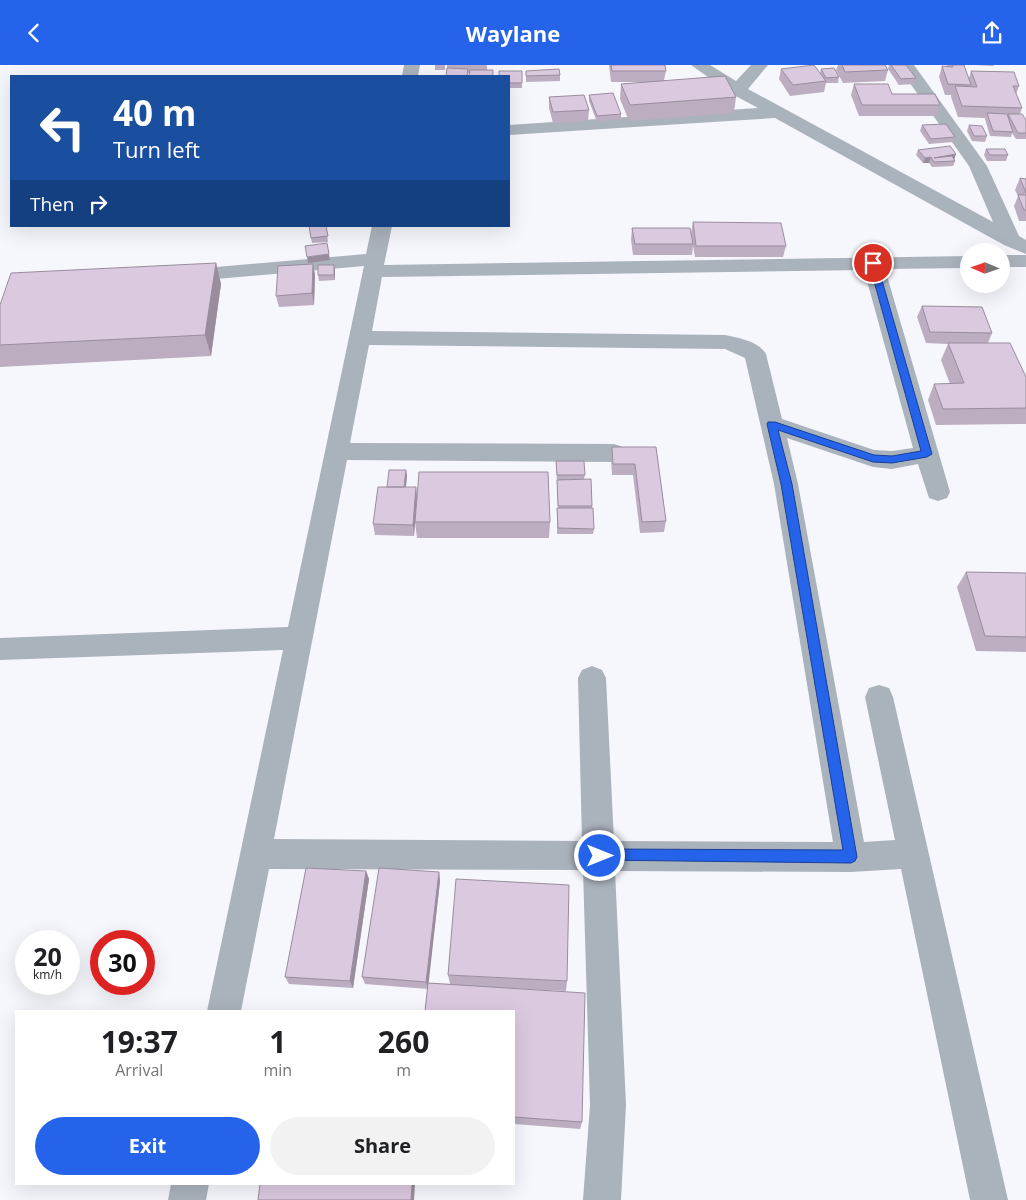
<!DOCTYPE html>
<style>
body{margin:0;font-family:"Open Sans",sans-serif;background:#f2f2f2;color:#202124;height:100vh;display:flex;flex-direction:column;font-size:19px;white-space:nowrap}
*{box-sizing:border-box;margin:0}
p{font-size:16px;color:#757577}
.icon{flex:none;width:28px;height:28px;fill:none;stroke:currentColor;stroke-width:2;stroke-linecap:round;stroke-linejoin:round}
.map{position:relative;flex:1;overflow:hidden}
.side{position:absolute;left:15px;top:945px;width:500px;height:175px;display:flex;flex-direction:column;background:#fff;border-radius:0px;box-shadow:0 5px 20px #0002}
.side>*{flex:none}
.banner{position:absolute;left:10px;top:10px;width:500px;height:152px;border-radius:0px;box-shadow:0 5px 20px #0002;background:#1a4fa0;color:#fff;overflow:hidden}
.needle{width:32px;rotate:272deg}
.buttons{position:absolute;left:960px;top:178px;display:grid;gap:10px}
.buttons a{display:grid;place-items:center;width:50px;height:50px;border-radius:50%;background:#fff;box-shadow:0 5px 20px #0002;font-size:25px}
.speed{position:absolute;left:15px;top:865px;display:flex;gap:10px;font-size:25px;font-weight:700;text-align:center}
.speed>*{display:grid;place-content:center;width:65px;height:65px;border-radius:50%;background:#fff;box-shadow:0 5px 20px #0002;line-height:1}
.speed small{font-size:12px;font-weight:400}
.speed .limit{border:8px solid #d22;background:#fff;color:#111}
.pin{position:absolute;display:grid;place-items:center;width:42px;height:42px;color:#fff;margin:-21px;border:2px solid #fff;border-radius:50%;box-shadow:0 1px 5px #0007}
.me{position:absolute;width:55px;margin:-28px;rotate:90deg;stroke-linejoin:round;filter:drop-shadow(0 0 4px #0008)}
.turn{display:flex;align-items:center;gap:18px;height:105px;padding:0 20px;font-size:22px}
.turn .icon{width:65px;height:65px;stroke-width:2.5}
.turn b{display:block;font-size:35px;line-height:42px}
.then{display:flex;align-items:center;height:48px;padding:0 20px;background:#0003;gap:10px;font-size:19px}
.eta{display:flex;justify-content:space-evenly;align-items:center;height:85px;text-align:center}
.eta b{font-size:30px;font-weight:700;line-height:35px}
.primary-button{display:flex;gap:10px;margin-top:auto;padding:10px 20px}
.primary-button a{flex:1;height:58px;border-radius:30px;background:#2563eb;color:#fff;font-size:20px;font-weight:700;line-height:58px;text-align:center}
.primary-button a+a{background:#f2f2f2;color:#202124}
header{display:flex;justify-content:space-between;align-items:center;height:65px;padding:0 20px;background:#2563eb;color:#fff;font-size:22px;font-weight:700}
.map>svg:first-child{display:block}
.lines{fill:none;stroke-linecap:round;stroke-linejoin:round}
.minor{fill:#aab2bc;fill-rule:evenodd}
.wall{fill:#bcadc1}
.shaded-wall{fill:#998d9d}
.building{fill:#dbc9e0;stroke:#998d9d}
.route{fill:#2563eb;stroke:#184099}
</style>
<header><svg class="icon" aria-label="back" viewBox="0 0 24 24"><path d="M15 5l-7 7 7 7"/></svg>Waylane<svg class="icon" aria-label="share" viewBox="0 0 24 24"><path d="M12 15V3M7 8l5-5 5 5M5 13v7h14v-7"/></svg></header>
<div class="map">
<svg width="1026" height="1135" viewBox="0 0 1026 1135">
<rect width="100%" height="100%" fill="#f6f7fc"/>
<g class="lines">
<path class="minor" d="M404,0h16l-2,11h-16z
M691,0h19l26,16 15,-16h17l-20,24 245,133 -24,-56 -72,-101h17l73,101 32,70 7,4v14l-22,-9 -229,-127 -266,17v-10l249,-17 -26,-14z
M372,161h20l-8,39 585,-9v12l-84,1 65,223 -3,6 -9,3 -9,-3 -11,-34 -26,5 -19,-2 -86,-29 11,46 66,358 31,-2 -30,-143 4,-9 10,-3 10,3 4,9 115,503h-38l-69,-331 -50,3 -236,-1 11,234 -5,95h-38l7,-95 -7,-235 -314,-1 -28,142h-34l76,-361 -283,10v-22l288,-11 76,-361 -182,16 -7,-2 -3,-4 3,-4 7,-2 184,-16zM864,205l49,178 -21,3 -18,-1 -92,-31 -16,-65c-8,-13 -27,-16 -41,-19l-353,-4 10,-54zM369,280l356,4 20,9 29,126 59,358 -219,-1 -8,-163 -4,-8 -10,-4 -10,4 -4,8 4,163 -308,-2 73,-379 267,2 9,-3 3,-6 -3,-6 -9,-3 -264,-1z
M1001,190h25v12h-25z
M171,1119h38l-3,16h-38z"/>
</g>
<path class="wall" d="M435,0h10v5h-10z
M447,0h40v5l-19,3v3l-21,-6z
M609,0h56l1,6 -2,9 72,17 -2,16 -105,8 -9,-22 1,-15 27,-2h-37z
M838,0h47l3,5 -3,11 -42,2 -7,-13z
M888,0h18l10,13 -2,6 -15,1 -11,-16 1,-3z
M947,0h5l17,13 2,-7 48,15 -3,8 6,14 -2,6 6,6v19h-10l-4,-6 -1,4 -21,-1 -5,-17v-1l-27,-1 -7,-20v-2h-6l-6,-18 3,-11 4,1z
M975,0h19l-1,1z
M781,4l39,4 1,-4 18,8 -1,6h-12l-2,9 -34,4 -11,-17z
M522,6v17h-13v-12z
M526,6l34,4v6l-34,1z
M854,19l38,10 48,11 -3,11h-78l-8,-21z
M589,30l32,19v5l-24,3 -8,-21z
M549,32l40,13 -1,11 -35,2 -4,-15z
M922,60l33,12 -2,5 -24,2 -9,-13z
M969,60l18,11 -2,6 -13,-1 -5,-10z
M986,84l22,6 -2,6h-19l-3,-6z
M918,85l38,4 -2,5 1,2 -2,5 -21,1 -3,-4h-6l-7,-8z
M1020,113l6,1v42h-7l-5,-15 4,-10 -3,-6z
M693,157l93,24 -3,11h-88l-2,-11 -1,9h-59l-2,-15 1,-12 59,5z
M309,161h17l2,16 -16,1z
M216,198l5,21 -10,72 -211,11v-62z
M313,199l2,11 -1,30 -35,2 -3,-11z
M334,200l1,5v10l-16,1 -1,-6z
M922,241l70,27 -4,10 38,34v47l-90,1 -8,-25 6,-16h16l-9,-24 7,-16 -22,-1 -9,-26z
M612,382h44l10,74 -2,11 -24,1 -7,-58h-21l-1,-17z
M556,396l29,14 -1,4 8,27 2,23 -1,5h-36v-26h1z
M406,405l1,6 -1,11h10l1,11 -3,38 -39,-1 -2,-11 14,-37z
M415,457h135l-1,16h-132z
M966,507l60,1v79l-50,-1 -19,-64z
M366,806l3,8 -16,109 -64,-4 -4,-7z
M439,807l1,9 -12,102 22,1 -2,-9 119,6 -1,10 -62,-3 78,134 -2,7 -66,-5v-113l-86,-22 -63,-5 -3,-7z"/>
<path class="shaded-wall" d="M956,89l-2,6 -20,-2z
M931,92l-2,6h-6l2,-5z
M329,189l1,6 -22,3 -1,-6z
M216,198l5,21 -10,72 -6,-21z
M313,199l2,11 -1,30 -2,-12z
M334,200l1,5v10l-1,-5z
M406,405l1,6 -2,18 -1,-5z
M416,422l1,11 -3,38 -1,-11z
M366,806l3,8 -16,109 -3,-7z
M439,807l1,9 -12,108 -2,-7z
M412,1119h3l-1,16h-3z"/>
<path class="building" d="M611,0h54l1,6h-54z
M814,0l12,16 -33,4 -12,-16z
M842,0h43l3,5 -43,2z
M891,0h15l10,13 -15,1z
M952,0h12l7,20 -23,-1 -6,-18 11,1z
M447,3l21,1 -1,7h-21z
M834,3l5,9 -13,1 -5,-9z
M559,4l1,6 -34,1v-5z
M470,5h23v6h-24z
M499,6h23v12h-13v-7h-10z
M971,6l43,1 5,14h-6l9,22 -60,-2 -7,-20 22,1z
M725,11l11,21 -106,8 -9,-21z
M854,19h34l4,10h43l5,11h-78z
M613,28l8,21 -24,2 -8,-21z
M584,30l5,15 -36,2 -4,-15z
M987,48l20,1 6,18 -20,-1z
M1008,49h14l4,6v13h-8z
M946,59l9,13 -24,2 -9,-14z
M969,60l13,1 5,10h-13z
M950,81l6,8 -22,4 18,-2 3,5 -21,1 -3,-5 -6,1 -7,-8z
M986,84h19l3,6h-18z
M1020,113l6,1v14z
M1018,130h8v15h-2z
M693,157l88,1 5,23h-90z
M309,161h17l2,10 -17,2z
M632,163h58l3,16h-58z
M327,178l2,11 -22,3 -2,-11z
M216,198l-11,72 -205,10v-40l11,-32z
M313,199l-1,29 -36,3 2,-30z
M318,200h16v10h-16z
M922,241l60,1 10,26 -62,-1z
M948,278h62l16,34v31l-83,1 -9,-25 30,-1z
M612,382h44l10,74 -24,1 -7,-58h-22z
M556,396h28l1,14h-28z
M389,405h17l-2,17h-17z
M419,407h129l2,50h-135z
M591,414l1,27h-34l-1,-26z
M378,422h38l-3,38 -40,-1z
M557,443h36l1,21 -36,-1z
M966,507l60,1v64l-41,-1z
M306,803l60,3 -16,110 -65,-4z
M379,803l60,4 -13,110 -64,-5z
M456,814l113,6 -2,96 -119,-6z
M428,918l157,10 -3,129 -68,-5v-106h-89z
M260,1119h152l-1,16h-153z"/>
<path class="route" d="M873,196l4,2 55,191 -5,3 -35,6 -19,-1 -95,-32 14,54 65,373 -2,4 -4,2 -255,-3 -2,-4 2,-5 4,-2 243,1 -62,-366 -14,-60 1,-2h7l99,33 18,1 29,-5 -52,-188z"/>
</svg>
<div class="buttons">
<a><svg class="needle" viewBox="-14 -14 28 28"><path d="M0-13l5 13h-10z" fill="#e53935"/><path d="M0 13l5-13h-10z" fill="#757577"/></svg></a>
</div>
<div class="speed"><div>20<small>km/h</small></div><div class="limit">30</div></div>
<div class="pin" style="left:873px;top:198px;background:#d93025"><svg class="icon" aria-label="arrive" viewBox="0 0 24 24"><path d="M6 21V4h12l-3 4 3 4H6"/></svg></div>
<svg class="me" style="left:600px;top:791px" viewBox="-20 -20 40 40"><circle r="17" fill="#2563eb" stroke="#fff" stroke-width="3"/><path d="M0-11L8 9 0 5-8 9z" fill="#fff"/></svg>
<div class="banner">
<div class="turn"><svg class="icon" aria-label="left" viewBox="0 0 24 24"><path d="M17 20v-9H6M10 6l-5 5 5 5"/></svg><div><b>40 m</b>Turn left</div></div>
<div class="then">Then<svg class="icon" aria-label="right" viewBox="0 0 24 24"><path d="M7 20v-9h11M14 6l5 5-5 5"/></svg></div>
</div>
<section class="side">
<div class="eta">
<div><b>19:37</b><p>Arrival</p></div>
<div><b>1</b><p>min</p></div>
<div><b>260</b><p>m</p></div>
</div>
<div class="primary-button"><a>Exit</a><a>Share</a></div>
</section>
</div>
